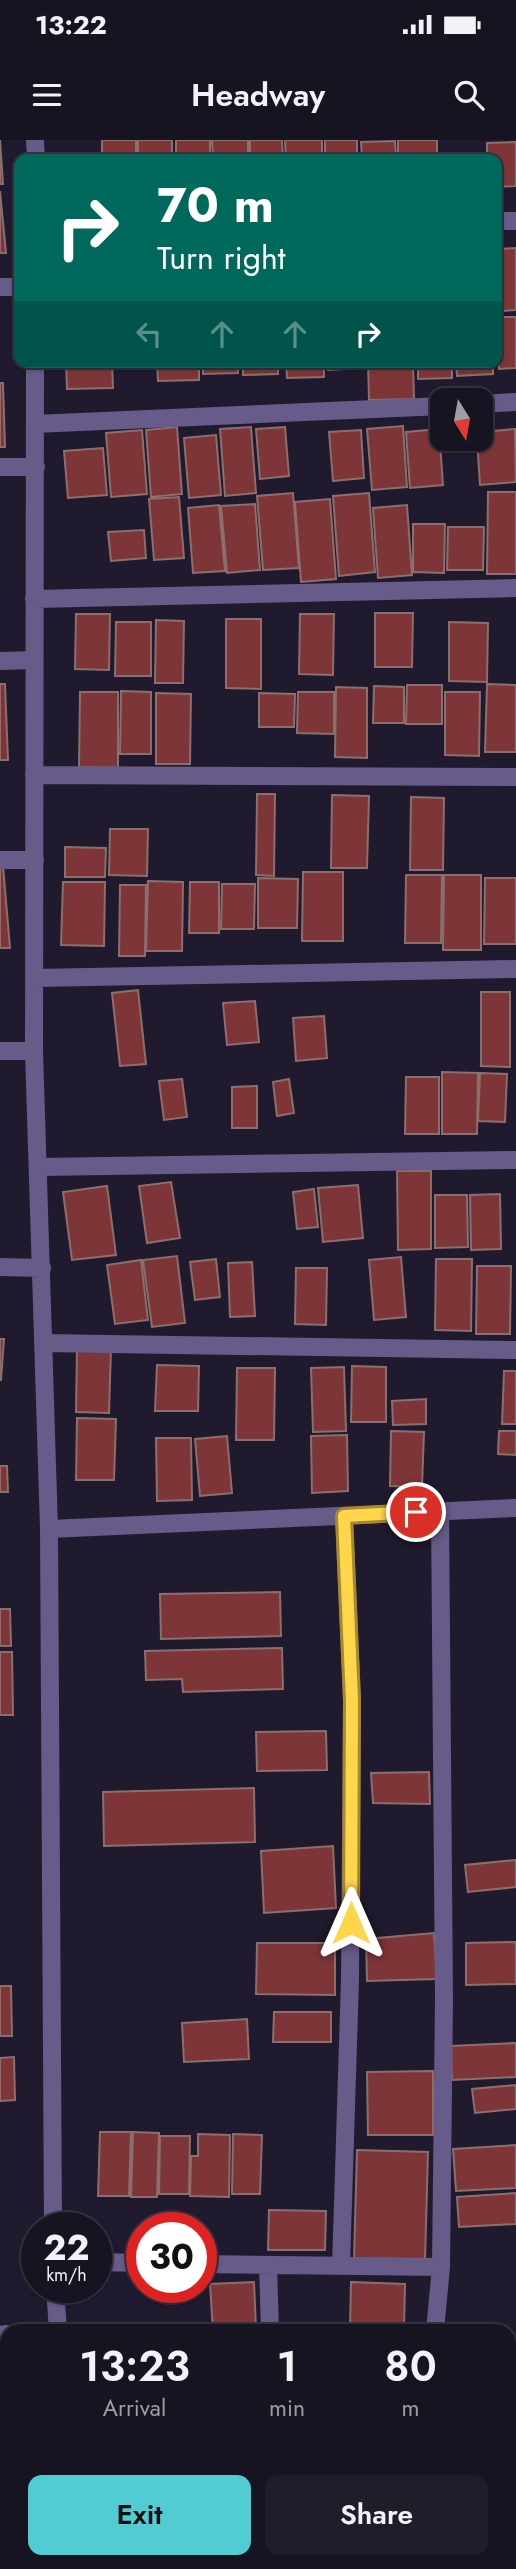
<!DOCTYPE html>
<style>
body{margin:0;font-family:Jost,sans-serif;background:#201d2a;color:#f1f3f6;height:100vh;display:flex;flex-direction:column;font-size:26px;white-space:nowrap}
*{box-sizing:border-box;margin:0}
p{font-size:23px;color:#9e9ea5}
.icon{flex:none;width:38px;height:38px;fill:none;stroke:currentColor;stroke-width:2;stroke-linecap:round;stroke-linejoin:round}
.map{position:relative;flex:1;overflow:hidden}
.sheet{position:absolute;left:0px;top:2184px;width:516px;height:245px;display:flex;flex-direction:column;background:#171422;border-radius:21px 21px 0 0;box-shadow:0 2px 5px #0004,0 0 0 2px #363340}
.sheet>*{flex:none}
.banner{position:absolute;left:14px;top:14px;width:488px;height:214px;border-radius:14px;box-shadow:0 2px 5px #0004,0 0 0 2px #363340;background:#00695c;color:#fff;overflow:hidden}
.needle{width:46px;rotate:169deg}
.buttons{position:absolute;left:430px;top:248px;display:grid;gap:14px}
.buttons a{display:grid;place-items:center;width:63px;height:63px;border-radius:14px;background:#171422;box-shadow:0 2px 5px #0004,0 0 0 2px #363340;font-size:35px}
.speed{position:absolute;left:21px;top:2072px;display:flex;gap:14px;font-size:35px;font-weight:700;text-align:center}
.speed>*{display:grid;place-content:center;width:91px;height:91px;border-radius:50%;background:#171422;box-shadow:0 2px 5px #0004,0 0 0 2px #363340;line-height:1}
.speed small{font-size:18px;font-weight:400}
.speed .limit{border:10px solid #d22;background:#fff;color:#111}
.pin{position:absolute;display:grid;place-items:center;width:60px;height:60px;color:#fff;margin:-30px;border:4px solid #fff;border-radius:50%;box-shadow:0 2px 7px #0007}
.me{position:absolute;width:77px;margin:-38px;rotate:0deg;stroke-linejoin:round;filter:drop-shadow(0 0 5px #0008)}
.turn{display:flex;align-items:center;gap:24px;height:147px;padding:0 28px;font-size:32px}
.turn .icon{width:91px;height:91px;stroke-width:2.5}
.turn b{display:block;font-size:49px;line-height:60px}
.lanes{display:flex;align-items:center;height:66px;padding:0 28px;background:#0003;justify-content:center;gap:35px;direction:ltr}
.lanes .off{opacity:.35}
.eta{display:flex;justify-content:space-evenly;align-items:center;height:119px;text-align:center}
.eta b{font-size:42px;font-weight:600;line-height:49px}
.button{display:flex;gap:14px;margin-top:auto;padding:14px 28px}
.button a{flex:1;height:80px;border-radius:14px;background:#51ccd3;color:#111;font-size:28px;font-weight:600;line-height:80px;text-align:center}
.button a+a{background:#201d2a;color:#f1f3f6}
.status{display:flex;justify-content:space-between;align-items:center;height:49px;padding:0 35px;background:#171422;direction:ltr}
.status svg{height:19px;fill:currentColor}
header{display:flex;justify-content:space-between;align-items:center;height:91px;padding:0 28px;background:#171422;font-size:32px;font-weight:600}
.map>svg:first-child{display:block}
.building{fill:#7e3537;stroke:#8b6f6e;stroke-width:2}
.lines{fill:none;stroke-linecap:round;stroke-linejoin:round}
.minor{stroke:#675b89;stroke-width:18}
.route-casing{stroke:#a68a30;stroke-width:18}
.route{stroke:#ffd54a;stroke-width:12}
</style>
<div class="status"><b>13:22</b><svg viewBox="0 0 49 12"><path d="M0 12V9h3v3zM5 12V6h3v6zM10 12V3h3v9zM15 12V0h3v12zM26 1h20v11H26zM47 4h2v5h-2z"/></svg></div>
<header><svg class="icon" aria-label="menu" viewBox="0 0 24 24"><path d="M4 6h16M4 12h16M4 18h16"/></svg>Headway<svg class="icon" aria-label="search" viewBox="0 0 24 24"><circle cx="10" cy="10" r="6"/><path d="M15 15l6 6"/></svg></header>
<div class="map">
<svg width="516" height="2429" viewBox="0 0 516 2429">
<rect width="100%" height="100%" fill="#1f1a2d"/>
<path class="building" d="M0,0l3,44h-3z
M102,0h34v19h-34z
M138,0h34v19h-34z
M176,0h34v19h-34z
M212,0h36v19h-35z
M250,0h32l1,19h-33z
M285,0h37v19h-36z
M325,0h32v19h-32z
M398,0h39v19h-39z
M395,1l1,18h-34l-1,-17z
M516,2v44l-19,1v-28h-10v-16z
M0,51l6,62h-6z
M516,108v62l-15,1 -1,-62z
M497,177h19v51l-17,1z
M66,222h46l1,26 -46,1z
M116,222h37v6l-37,1z
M157,222h42v18l-41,1z
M203,222h35v11l-35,1z
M243,222h35v12l-35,1z
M286,222h38v15l-37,1z
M327,222h37v6l-36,2z
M368,222h45l1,37 -45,1z
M418,222h34v16l-34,1z
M456,222h37v12l-36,2z
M0,243h3l2,64h-5z
M403,286l4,61 -35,3 -5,-61z
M177,287l5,67 -31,3 -5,-67z
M251,287l5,66 -31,3 -5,-67z
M285,287l4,49 -29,3 -4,-50z
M439,289l4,56 -33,3 -4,-56z
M515,289l1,53 -36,3 -3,-46h4v-7z
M142,290l5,64 -36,3 -5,-64z
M361,290l3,48 -31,3 -4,-49z
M216,295l5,60 -32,3 -5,-60z
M103,308l4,47 -39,3 -4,-47z
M488,352h28v82h-29z
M293,353l6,75 -36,2 -6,-74z
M369,353l6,79 -36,4 -6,-80z
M179,357l5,61 -30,2 -5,-61z
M330,359l6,80 -35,3 -6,-80z
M255,364l5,66 -33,3 -6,-67z
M219,365l6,66 -32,2 -5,-65z
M407,365l5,70 -34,3 -5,-70z
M413,384h32l-1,49 -31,-1z
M448,387h36l-1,43h-36z
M144,390l2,28 -35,3 -3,-29z
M375,473h38l-1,54h-37z
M76,474h34l-1,56 -34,-1z
M300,474h34l-1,61 -34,-1z
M226,479h35v70l-35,-1z
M156,480l28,1 -1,62h-28z
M116,482h35v54h-36z
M449,482l39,1 -1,59 -38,-1z
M0,544h5l3,76h-8z
M487,544l29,1v67h-31z
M407,545h35v39h-36z
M374,546l30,1v36h-31z
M336,547l31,1v70l-32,-1z
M121,551l30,1v62h-31z
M80,552h38v76l-39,-1z
M298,552h36v42l-37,-1z
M445,552h35l-1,64 -34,-1z
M156,553l35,1 -1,70h-34z
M259,553l36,1 -1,33h-35z
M257,654h18l-1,82 -18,-1z
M332,655l37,1 -2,72h-36z
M411,657l33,1 -1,72h-33z
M110,689h38l-1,47 -38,-1z
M65,707l41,1 -1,29h-40z
M0,726h3l7,82h-10z
M303,732h40v69h-41z
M406,735h36l-1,68h-36z
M444,735h37v75h-38z
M258,738l40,1 -1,49h-39z
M485,738h31v66h-32z
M148,741l35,1 -1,69h-36z
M63,742h42l-1,64 -43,-1z
M190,742h29v51h-30z
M222,744h33l-1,45h-33z
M120,745h26l-1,71h-26z
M138,850l8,74 -26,2 -8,-73z
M481,852h29v75l-29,-1z
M255,861l4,41 -32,3 -4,-42z
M324,876l3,42 -31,3 -3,-43z
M442,932l36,1 -1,61h-35z
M480,933l27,1 -2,48 -27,-1z
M406,937h33v57h-34z
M182,939l5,38 -23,3 -5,-39z
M289,939l5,34 -17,3 -4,-34z
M257,946v42h-25v-41z
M397,1031h34v78l-33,1z
M171,1042l9,56 -33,5 -8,-57z
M358,1045l5,53 -40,4 -5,-54z
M107,1046l9,69 -44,5 -9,-68z
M314,1049l4,38 -21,2 -4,-37z
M500,1054l1,55 -30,1 -1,-55z
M435,1055h32l1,52 -33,1z
M177,1116l8,67 -33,4 -9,-67z
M401,1117l5,60 -32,3 -5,-60z
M216,1119l4,38 -25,3 -5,-38z
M436,1119h36l-1,72 -36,-1z
M141,1120l7,60 -33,4 -8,-59z
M252,1122l3,54 -25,1 -2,-54z
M477,1126h34l-1,68h-34z
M296,1128h31l-1,57 -31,-1z
M0,1199h4l-3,41h-1z
M77,1208h34l-2,65 -33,-1z
M157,1225l42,1 -1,45h-43z
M352,1226l34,1v55h-35z
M344,1227l2,64 -33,1 -2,-64z
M237,1228h38l-1,72h-38z
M504,1231h12v53h-14z
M426,1259v25l-33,1 -1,-24z
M77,1278l39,1 -2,61h-38z
M391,1291l33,1 -2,55 -32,-1z
M499,1291h17v24l-18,-1z
M347,1295l1,56 -36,2 -1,-57z
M227,1296l5,57 -32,3 -5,-57z
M156,1298h35l1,62 -35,1z
M0,1326h7l1,26h-8z
M280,1452l1,44 -120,3 -1,-45z
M0,1469h10l1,37h-11z
M282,1508l1,41 -100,3 -1,-13 -36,1 -1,-29z
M0,1512h12l1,63h-13z
M326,1591l1,39 -70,1 -1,-39z
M429,1632l1,32 -57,-1 -2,-30z
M254,1648l1,54 -151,4 -1,-54z
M333,1706l3,62 -72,5 -3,-62z
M516,1720v27l-48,5 -3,-27z
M434,1793l3,46 -70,2 -1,-42z
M516,1802v42l-50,1v-42z
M257,1803h78v52l-79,-1z
M0,1846h11l1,50h-12z
M274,1872h57v30h-58z
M247,1879l2,40 -65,3 -2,-39z
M516,1903v34l-64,3 -1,-34z
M14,1917l1,43 -15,1v-43z
M433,1931v64h-65l-1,-63z
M516,1945v24l-41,4 -3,-24z
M100,1992h31l-2,64h-31z
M133,1992l26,1 -2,64h-26z
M198,1994l32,1 -1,62 -39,-1 1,-40h7z
M233,1994l29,1 -2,59h-28z
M160,1996h30l-1,58h-30z
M516,2005v43l-60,3 -3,-42z
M357,2010l71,2 -3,109 -71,-2z
M516,2053v31l-57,3 -2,-30z
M269,2070l57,1 -1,39h-57z
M254,2142l2,47 -43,2 -3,-47z
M351,2142l54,2 -1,46 -54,-1z
M0,2208h7v49h-7z
M214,2422h41v7h-40z"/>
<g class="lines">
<path class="minor" d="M35,0l1,19
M497,81h19
M0,147h19
M35,222l-1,689 15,478 4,699
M481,264l35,-2
M35,284l408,-18
M0,327h36
M34,459l482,-11
M0,521l33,-1
M34,635l482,2
M0,720h35
M36,838l480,-9
M0,911h34
M40,1027l476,-7
M0,1127l42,1
M43,1203l473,7
M49,1389l467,-21
M96,2122l46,1
M201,2124l240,3
M268,2125l2,66
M341,2126l9,-287 2,-279 -8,-184
M55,2147l3,44
M435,2191l6,-64 3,-268 -4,-488
M0,2195l7,-1
M0,2301h7
M65,2422v7
M277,2422l1,7
M498,2429v-7"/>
</g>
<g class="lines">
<defs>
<path id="route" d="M351,1783l1,-223 -8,-184 72,-4"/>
</defs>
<use href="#route" class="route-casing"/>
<use href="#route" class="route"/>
</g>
</svg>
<div class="buttons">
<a><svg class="needle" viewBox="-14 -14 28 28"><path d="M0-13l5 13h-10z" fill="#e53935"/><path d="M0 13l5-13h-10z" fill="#9e9ea5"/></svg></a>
</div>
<div class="speed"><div>22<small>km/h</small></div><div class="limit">30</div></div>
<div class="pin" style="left:416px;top:1372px;background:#d93025"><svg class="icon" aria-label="arrive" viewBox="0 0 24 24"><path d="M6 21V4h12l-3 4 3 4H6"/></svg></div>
<svg class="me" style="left:351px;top:1783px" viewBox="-20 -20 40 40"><path d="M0-17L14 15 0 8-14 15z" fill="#ffd54a" stroke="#fff" stroke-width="4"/></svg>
<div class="banner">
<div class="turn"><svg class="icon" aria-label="right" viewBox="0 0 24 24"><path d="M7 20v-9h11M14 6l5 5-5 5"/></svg><div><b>70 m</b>Turn right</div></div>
<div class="lanes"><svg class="icon off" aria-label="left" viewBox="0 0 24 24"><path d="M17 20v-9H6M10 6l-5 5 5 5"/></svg><svg class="icon off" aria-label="ahead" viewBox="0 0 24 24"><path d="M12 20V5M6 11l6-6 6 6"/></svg><svg class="icon off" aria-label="ahead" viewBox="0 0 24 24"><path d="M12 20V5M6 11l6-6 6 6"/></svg><svg class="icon" aria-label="right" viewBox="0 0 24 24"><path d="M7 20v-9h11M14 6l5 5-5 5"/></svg></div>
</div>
<section class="sheet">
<div class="eta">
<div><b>13:23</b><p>Arrival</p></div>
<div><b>1</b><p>min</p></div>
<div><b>80</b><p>m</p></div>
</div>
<div class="button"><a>Exit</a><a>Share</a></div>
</section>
</div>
